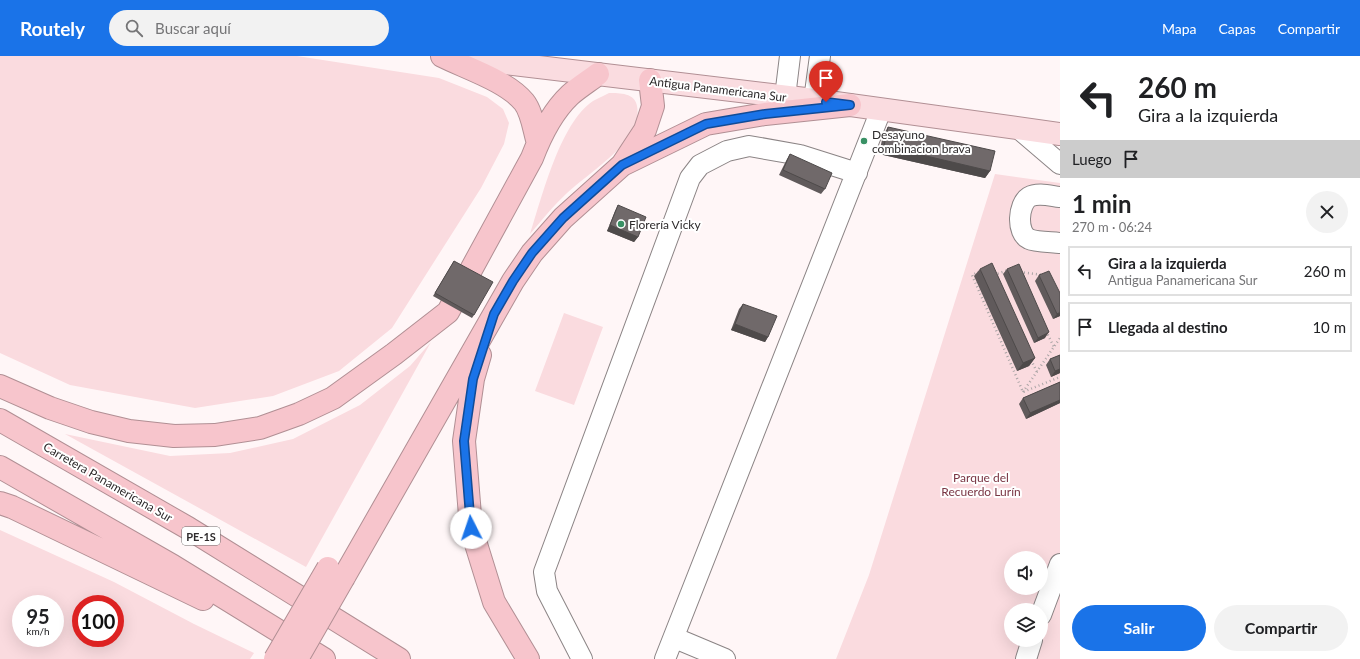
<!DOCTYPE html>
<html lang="es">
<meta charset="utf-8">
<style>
body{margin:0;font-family:Lato,sans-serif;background:#f2f2f2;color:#202124;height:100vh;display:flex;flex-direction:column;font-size:15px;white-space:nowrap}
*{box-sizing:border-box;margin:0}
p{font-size:13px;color:#757577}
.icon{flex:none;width:22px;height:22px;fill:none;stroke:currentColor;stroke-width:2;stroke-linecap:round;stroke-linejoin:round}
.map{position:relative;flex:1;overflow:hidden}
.details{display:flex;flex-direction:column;background:#fff;width:300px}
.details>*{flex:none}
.guide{background:#fff;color:#202124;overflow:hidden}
.tools{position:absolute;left:1004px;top:495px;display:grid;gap:8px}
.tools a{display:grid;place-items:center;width:44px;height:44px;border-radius:50%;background:#fff;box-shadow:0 4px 16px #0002;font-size:20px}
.speed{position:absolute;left:12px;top:539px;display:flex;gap:8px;font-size:20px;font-weight:700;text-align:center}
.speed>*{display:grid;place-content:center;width:52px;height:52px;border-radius:50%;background:#fff;box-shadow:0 4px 16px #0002;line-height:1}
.speed small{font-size:10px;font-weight:400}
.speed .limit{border:6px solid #d22;background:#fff;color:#111}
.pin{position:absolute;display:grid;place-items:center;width:34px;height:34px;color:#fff;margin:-41px -17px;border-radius:50% 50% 50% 0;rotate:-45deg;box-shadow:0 0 4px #0007}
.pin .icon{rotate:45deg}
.me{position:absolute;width:44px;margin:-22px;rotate:356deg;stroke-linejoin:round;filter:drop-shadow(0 0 3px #0008)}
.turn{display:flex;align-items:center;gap:14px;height:84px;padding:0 12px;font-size:18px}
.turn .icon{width:52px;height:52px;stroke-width:2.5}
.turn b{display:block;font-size:28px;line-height:34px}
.then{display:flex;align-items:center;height:38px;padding:0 12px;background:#0003;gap:8px;font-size:15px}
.round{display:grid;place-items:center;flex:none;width:42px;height:42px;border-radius:21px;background:#f2f2f2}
.summary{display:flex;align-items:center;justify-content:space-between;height:68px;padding:0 12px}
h1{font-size:24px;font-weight:700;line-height:30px}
.primary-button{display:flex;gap:8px;margin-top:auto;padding:8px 12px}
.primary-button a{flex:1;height:46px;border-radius:24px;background:#1a73e8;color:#fff;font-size:16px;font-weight:700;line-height:46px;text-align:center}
.primary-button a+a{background:#f2f2f2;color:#202124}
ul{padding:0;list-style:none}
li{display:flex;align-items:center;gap:12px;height:50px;margin:0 8px 6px;padding:0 4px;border:2px solid #e0e0e0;border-radius:0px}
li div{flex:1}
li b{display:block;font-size:15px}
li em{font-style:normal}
header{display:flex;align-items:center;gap:24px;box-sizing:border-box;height:56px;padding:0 20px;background:#1a73e8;color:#fff}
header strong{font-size:19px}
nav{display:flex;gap:22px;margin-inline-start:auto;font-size:14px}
.search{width:280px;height:36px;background:#f2f2f2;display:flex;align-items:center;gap:10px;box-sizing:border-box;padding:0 14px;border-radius:22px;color:#757577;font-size:15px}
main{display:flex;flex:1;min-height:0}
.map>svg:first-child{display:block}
.green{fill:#fadbdf;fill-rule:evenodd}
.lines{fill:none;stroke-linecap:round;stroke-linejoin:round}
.minor-casing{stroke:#8b8485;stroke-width:22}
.major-casing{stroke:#b18f94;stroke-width:24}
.highway-casing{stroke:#b18f94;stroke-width:24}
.path{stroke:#aaa4a5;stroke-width:2.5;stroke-dasharray:1 3;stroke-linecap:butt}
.minor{stroke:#fff;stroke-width:20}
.major{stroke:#fadce0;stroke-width:22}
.highway{stroke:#f7c5cc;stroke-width:22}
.highway-bridge-casing{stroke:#b18f94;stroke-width:24;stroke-linecap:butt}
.highway-bridge{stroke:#f7c5cc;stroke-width:22}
.wall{fill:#605a5b}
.shaded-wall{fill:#4e4a4a}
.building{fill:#70696a;stroke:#4e4a4a}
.route-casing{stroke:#114b97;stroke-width:10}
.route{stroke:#1a73e8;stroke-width:7}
.poi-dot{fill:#399165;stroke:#fff;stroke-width:1.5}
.labels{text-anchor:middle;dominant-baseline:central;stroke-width:4;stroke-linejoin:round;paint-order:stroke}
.shield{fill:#fff;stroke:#6d6b6b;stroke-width:1}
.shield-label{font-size:11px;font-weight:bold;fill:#2e2b2c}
.street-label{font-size:12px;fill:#2e2b2c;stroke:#fff}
.poi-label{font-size:12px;fill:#2e2b2c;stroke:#fff;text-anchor:start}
.park-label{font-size:12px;fill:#793644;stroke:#fff}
</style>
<header>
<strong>Routely</strong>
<div class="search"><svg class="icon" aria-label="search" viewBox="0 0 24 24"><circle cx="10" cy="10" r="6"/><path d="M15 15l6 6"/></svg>Buscar aquí</div>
<nav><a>Mapa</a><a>Capas</a><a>Compartir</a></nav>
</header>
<main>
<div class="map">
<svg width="1060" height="603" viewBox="0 0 1060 603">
<rect width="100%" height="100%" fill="#fff6f7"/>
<path class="green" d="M0,0h297l142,22 48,19 16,12 6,14 -5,21 -23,44 -89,140 -53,43 -66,25 -78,12 -125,-23 -70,-32z
M609,37c11,0 26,0 28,13 7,34 -49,67 -70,87 -13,12 -25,27 -37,41 12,-37 30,-111 63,-133 5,-3 11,-5 16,-8z
M995,118l65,9v476h-224l33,-84zM1011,502h30v30h-30zM1011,554h30v30h-30z
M564,257l39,14 -29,78 -39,-14z
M431,286l-125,225 -241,-133 105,22 60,-3 63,-14 67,-34 50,-39z
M0,474l114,52 80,42 60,29 -4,6h-250zM21,548h34v34h-34zM81,548h34v34h-34z"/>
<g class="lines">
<defs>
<path id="minor" d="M785,41l5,-41
M814,44l6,-44
M1018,72l42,36
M1060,141c-9,-1 -22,-5 -31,0 -11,7 -13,36 0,42 6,3 23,3 31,4
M1041,559l19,-51
M675,582l50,21
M582,603l-35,-68 -3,-19 146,-394 10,-13 27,-14 22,-5 51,9 57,18
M665,603l216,-549
M1026,603l6,-19"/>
<path id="major" d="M447,0l367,44 246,34"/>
<path id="highway" d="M442,0c24,12 65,25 82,46 8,10 10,28 14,41
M622,109l84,-41 59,-10 85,-9
M480,299l-7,24 -9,62 7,87 23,74 34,57
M0,330l50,22 41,14 38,9 45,5 41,-1 45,-7 39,-14 34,-16 61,-44 54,-42 84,-154c8,-21 21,-47 38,-63 9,-8 19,-14 28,-21
M0,364l188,108 211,131
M0,411l173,99 151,93
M0,447l12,4 191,92
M344,521l169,-296 19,-28 31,-35 59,-53 23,-35 8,-24 -3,-26"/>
</defs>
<use href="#minor" class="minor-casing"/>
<use href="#major" class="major-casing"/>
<use href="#highway" class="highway-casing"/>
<path class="path" d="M979,216l-7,3 51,117 37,-15
M1020,216l23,3
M994,219l14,-5
M1046,275l8,16
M1031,304l6,12
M1023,336l37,-54"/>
<use href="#minor" class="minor"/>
<use href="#major" class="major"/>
<use href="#highway" class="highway"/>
<defs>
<path id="highway-bridge" d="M275,603l53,-91
M297,603l47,-82"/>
</defs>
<use href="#highway-bridge" class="highway-bridge-casing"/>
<use href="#highway-bridge" class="highway-bridge"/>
</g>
<path class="wall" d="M888,71l102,44 -5,7 -106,-24 4,-19z
M790,98l35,35 -4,5 -42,-19 8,-16z
M618,149l20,32 -4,5 -27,-11 8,-20z
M454,205l20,54 -2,3 -39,-22z
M980,213l55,89 -6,8 -12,5 -43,-95z
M1007,213l38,69 -11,5 -31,-69z
M1039,219l21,41 -7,3 -18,-38z
M743,248l25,33 -3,5 -34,-12 8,-21z
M1060,299v18l-9,4 -5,-12 4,-6z
M1060,326v21l-34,16 -7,-15 4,-6z"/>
<path class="shaded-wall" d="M884,90l106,25 -5,7 -106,-24z
M610,169l28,12 -4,5 -27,-11z
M1060,256v4l-7,3 4,-5z
M735,268l33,13 -3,5 -34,-12z
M1049,276l-4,6 -11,5 4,-5z
M1035,302l-6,8 -12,5 6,-8z
M1060,313v4l-9,4 4,-6z
M1060,344v3l-34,16 4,-6z"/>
<path class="building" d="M888,71l107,24 -5,20 -106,-25z
M790,98l42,19 -7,16 -42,-19z
M618,149l28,12 -8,20 -28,-12z
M454,205l39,21 -19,33 -39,-22z
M992,207l43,95 -12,5 -43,-94z
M1019,208l30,68 -11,6 -31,-69z
M1049,215l11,22v19l-3,2 -18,-39z
M743,248l34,12 -9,21 -33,-13z
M1060,299v14l-5,2 -5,-12z
M1060,326v18l-30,13 -7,-15z"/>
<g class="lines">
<defs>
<path id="route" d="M471,472l-7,-87 9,-62 21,-65 19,-33 19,-28 31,-35 59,-53 84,-41 59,-10 85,-9 -24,-3"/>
</defs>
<use href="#route" class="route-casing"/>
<use href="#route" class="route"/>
</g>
<g class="poi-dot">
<circle cx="864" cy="85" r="4"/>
<circle cx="621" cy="168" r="4"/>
</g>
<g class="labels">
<rect class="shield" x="182" y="471" width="38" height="18" rx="3"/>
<g class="shield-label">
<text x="201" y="480">PE-1S</text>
</g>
<g class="street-label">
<text transform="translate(718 33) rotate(7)">Antigua Panamericana Sur</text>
<text transform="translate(108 426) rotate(30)">Carretera Panamericana Sur</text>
</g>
<g class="poi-label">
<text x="872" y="78">Desayuno<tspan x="872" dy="14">combinacion brava</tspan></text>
<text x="629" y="168">Florería Vicky</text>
</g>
<g class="park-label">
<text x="981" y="421">Parque del<tspan x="981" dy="14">Recuerdo Lurín</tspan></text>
</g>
</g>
</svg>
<div class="tools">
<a><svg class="icon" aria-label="sound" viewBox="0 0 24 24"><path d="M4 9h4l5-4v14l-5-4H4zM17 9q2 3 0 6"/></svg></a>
<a><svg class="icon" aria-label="layers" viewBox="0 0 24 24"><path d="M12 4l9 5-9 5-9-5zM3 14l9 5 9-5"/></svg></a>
</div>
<div class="speed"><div>95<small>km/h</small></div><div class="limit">100</div></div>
<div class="pin" style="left:826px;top:46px;background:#d93025"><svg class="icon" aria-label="arrive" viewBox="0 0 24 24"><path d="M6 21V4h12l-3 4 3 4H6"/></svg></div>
<svg class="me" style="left:471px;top:472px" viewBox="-20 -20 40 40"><circle r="19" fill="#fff"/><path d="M0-13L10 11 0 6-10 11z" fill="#1a73e8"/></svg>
</div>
<section class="details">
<div class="guide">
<div class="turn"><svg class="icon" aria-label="left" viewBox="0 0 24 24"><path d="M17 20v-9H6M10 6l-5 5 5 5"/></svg><div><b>260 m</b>Gira a la izquierda</div></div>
<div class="then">Luego<svg class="icon" aria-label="arrive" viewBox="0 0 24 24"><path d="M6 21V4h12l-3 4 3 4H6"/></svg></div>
</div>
<div class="summary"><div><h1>1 min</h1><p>270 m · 06:24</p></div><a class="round"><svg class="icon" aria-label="close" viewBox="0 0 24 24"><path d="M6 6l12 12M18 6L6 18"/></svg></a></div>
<ul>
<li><svg class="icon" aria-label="left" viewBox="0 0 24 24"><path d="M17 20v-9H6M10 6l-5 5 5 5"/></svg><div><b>Gira a la izquierda</b><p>Antigua Panamericana Sur</p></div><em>260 m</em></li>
<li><svg class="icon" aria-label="arrive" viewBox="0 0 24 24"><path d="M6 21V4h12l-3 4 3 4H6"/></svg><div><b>Llegada al destino</b></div><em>10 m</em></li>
</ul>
<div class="primary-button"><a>Salir</a><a>Compartir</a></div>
</section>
</main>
